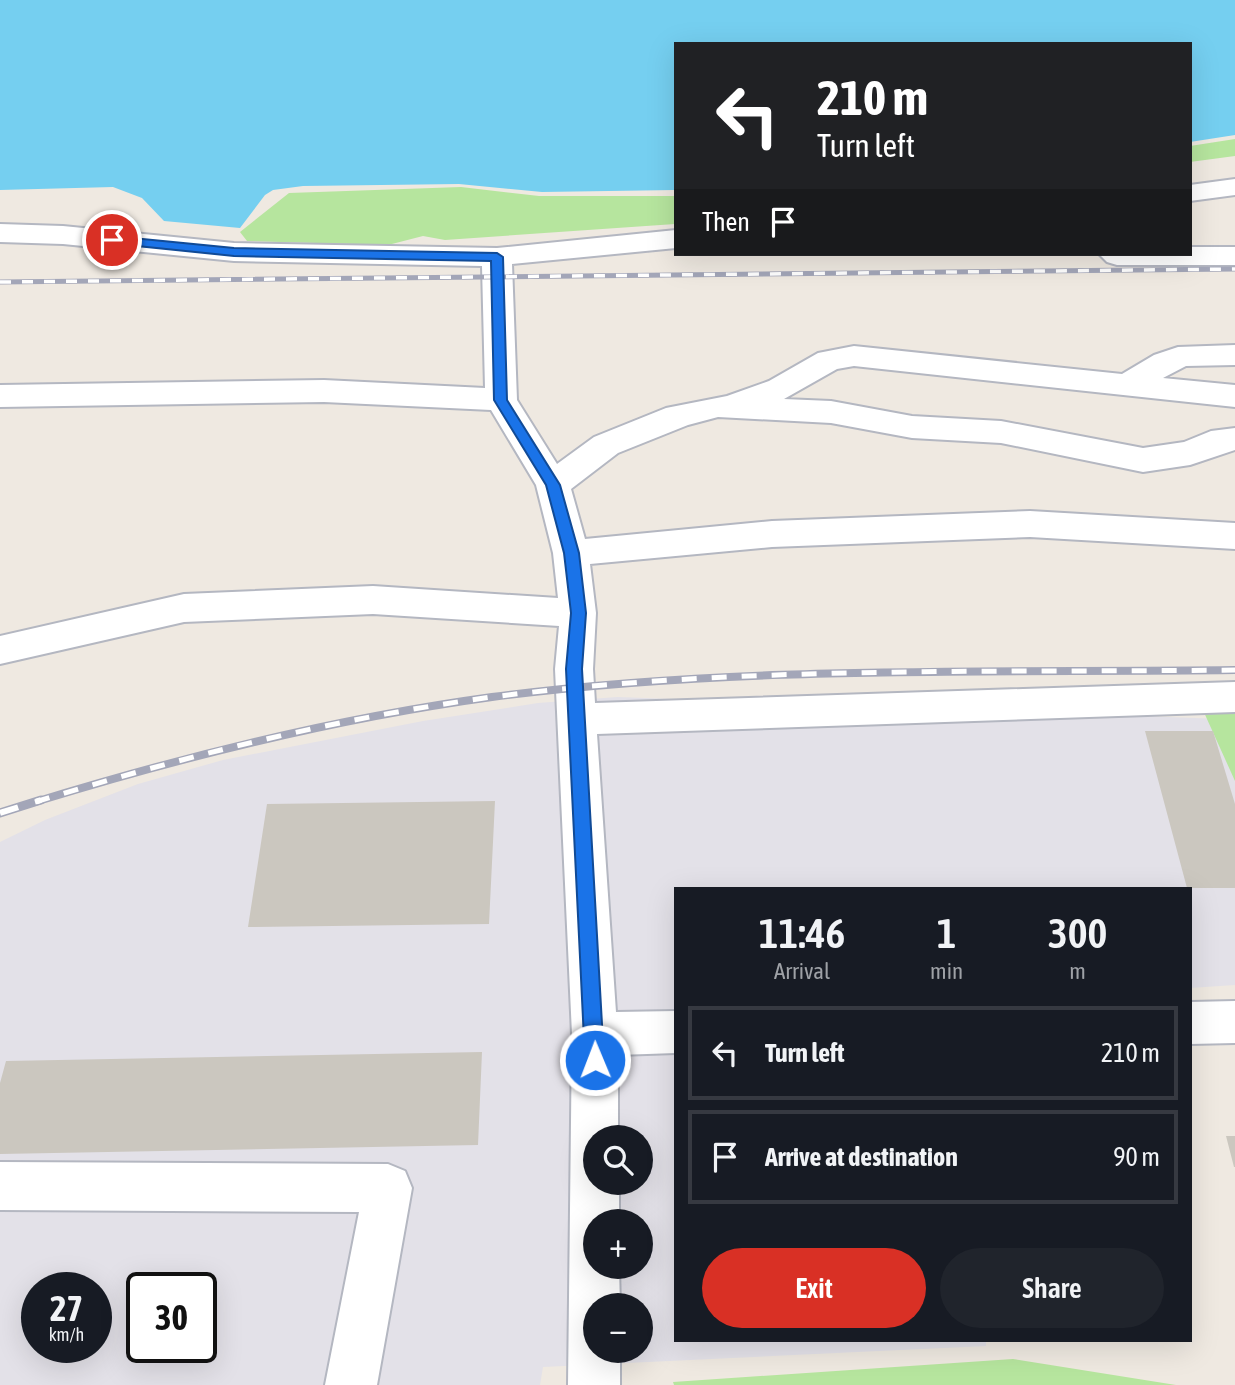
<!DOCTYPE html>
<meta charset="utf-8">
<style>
body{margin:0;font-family:"Asap Condensed",sans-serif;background:#20242c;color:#f1f3f6;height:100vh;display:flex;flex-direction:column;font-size:26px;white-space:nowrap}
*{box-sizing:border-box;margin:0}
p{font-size:23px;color:#9ea1a6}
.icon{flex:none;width:38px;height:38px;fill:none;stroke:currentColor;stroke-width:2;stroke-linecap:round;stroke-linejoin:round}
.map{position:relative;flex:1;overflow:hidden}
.panel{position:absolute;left:674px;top:887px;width:518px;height:455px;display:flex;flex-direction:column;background:#171b24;border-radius:0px;box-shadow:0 7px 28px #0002}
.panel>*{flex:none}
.banner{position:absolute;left:674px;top:42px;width:518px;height:214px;border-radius:0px;box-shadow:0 7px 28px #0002;background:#202124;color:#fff;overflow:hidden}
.tools{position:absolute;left:583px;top:1125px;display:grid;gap:14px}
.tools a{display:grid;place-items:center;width:70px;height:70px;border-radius:50%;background:#171b24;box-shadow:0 7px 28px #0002;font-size:35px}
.speed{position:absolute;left:21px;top:1272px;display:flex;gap:14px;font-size:35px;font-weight:700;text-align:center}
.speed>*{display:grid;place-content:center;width:91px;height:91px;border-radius:50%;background:#171b24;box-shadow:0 7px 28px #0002;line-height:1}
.speed small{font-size:18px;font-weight:400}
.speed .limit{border:4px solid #111;border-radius:10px;background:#fff;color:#111}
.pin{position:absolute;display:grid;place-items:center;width:60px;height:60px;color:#fff;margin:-30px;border:4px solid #fff;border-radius:50%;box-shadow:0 2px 7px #0007}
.me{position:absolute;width:77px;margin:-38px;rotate:359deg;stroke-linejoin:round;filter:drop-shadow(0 0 5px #0008)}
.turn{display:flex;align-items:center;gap:24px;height:147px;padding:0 28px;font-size:32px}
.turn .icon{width:91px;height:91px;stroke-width:2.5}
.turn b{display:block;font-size:49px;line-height:60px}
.then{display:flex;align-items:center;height:66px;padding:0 28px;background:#0003;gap:14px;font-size:26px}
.eta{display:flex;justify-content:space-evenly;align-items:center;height:119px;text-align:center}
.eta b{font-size:42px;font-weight:600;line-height:49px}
.action{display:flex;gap:14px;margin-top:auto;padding:14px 28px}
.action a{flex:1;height:80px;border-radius:42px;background:#d93025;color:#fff;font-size:28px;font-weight:600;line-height:80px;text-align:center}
.action a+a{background:#20242c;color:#f1f3f6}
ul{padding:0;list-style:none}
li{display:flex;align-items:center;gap:21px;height:94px;margin:0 14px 10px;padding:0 14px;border:4px solid #363941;border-radius:0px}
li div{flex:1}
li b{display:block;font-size:26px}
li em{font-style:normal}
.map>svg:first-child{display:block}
.industrial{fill:#e3e1e8;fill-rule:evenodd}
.green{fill:#b6e59e}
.water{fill:#75cff0}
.building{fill:#cbc7bf}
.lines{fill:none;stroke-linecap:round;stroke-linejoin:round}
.minor-casing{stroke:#b4b7c1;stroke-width:4}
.minor{fill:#fff;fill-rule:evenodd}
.rail-far2-casing{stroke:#a3a6b8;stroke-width:5}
.rail-far1-casing{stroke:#a3a6b8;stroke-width:8}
.rail-casing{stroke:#a3a6b8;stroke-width:9}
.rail-far2{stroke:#fff;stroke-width:3.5;stroke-dasharray:11;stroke-linecap:butt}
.rail-far1{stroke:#fff;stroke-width:5;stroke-dasharray:15;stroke-linecap:butt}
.rail{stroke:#fff;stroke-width:6;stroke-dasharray:19;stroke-linecap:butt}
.route{fill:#1a73e8;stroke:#114b97;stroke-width:2}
</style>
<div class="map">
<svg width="1235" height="1385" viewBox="0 0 1235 1385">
<rect width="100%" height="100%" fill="#efe9e1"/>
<path class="industrial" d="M617,697l606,22 12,35v231l-45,3v-99h-514v451h310v6l-443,21 -3,18h-540v-543l45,-22 93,-36 85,-24 200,-39 115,-18zM595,1138h45v45h-45zM595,1222h45v45h-45zM37,1288h59v60h-59zM142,1288h59v60h-59zM595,1306h45v45h-45z"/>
<path class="green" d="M1235,139v17l-45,6v-16z
M461,187l78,9h136v28l-230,16 -22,-4 -35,9 -141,-4 -7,-9 49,-39z
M1202,708h33v73z
M1013,1359l163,26h-502l-1,-3z"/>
<path class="water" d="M0,0h1235v135l-45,7v-98h-514l-1,146 -133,2 -83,-8 -156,2 -30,4 -8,5 -25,33 -76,-7 -22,-23 -29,-11 -113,3z"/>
<path class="building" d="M1145,731h68l22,73v84h-48z
M495,801l-6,123 -241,3 19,-123z
M482,1052l-4,93 -478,9v-71l6,-22z
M1226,1136h9v31h-1z"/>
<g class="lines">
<defs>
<path id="minor" d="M1235,179v16l-45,6v-16z
M0,224l63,2 171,17 263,5 179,-18v18l-164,16 5,136 40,64 37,-27 72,-29 61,-12 42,-15 49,-28 36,-7 268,28 32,-19 24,-8 57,-2v20l-49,1 -23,12 72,7v22l-381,-41 -17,3 -53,30 47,2 81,15 89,5 142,27 41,-6 27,-11 24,-3v22l-45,15 -47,7 -142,-29 -89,-5 -81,-15 -113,-6 -30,8 -70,28 -47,36 14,50 187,-18 258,-10 205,12v26l-205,-12 -258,10 -182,17 6,49 -3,56 2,34 640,-21v30l-638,22 19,278 60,-1v42l-58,2v83h-23v45h24v39h-24v45h24l1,39h-25v45h25v34h-52l4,-351 -17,-365 4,-43 -186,-12 -189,8 -184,42v-28l184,-42 189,-8 185,12 -5,-45 -17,-68 -45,-75 -167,-8 -324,5v-22l324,-5 161,8 -3,-122 -248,-5 -171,-17 -63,-2z
M1190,247h45v18h-118l-10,-3 -8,-8h91z
M1235,1001v42l-45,1v-42z
M0,1162l388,2 17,7 7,17 -35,197h-52l34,-173 -359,-2z"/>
</defs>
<use href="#minor" class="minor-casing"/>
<use href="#minor" class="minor"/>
<defs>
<path id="rail-far2" d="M0,282l1235,-13"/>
<path id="rail-far1" d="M35,802c150,-46 302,-84 457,-105 246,-32 496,-24 743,-27"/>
<path id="rail" d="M0,813l41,-13"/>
</defs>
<use href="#rail-far2" class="rail-far2-casing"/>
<use href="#rail-far1" class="rail-far1-casing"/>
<use href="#rail" class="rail-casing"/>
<use href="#rail-far2" class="rail-far2"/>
<use href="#rail-far1" class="rail-far1"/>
<use href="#rail" class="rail"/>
</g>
<path class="route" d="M112,236l122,12 263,5 6,4 4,143 53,85 19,68 7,60 -4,56 22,391 -2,7 -7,2 -7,-2 -3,-7 -19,-391 5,-56 -7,-60 -18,-68 -52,-85 -3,-139 -257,-5 -126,-13 -2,-3z"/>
</svg>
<div class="tools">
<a><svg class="icon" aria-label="search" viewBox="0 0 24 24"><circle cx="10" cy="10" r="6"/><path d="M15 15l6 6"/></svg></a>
<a>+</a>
<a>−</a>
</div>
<div class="speed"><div>27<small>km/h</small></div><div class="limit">30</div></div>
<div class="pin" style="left:112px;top:240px;background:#d93025"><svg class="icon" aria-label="arrive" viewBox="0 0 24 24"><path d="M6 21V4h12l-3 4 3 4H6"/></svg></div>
<svg class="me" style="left:595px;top:1060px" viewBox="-20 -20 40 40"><circle r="17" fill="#1a73e8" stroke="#fff" stroke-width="3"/><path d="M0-11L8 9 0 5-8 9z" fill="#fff"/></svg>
<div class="banner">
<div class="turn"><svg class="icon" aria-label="left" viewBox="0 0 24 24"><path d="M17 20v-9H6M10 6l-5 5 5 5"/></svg><div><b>210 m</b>Turn left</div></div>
<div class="then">Then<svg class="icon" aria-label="arrive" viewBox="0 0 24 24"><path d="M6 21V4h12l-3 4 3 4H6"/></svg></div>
</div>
<section class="panel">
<div class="eta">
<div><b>11:46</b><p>Arrival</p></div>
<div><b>1</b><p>min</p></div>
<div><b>300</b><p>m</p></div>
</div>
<ul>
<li><svg class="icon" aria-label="left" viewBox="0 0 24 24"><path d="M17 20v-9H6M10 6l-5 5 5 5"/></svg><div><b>Turn left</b></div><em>210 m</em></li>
<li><svg class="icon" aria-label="arrive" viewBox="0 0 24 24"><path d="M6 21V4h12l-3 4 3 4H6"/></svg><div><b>Arrive at destination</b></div><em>90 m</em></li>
</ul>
<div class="action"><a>Exit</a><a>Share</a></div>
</section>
</div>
